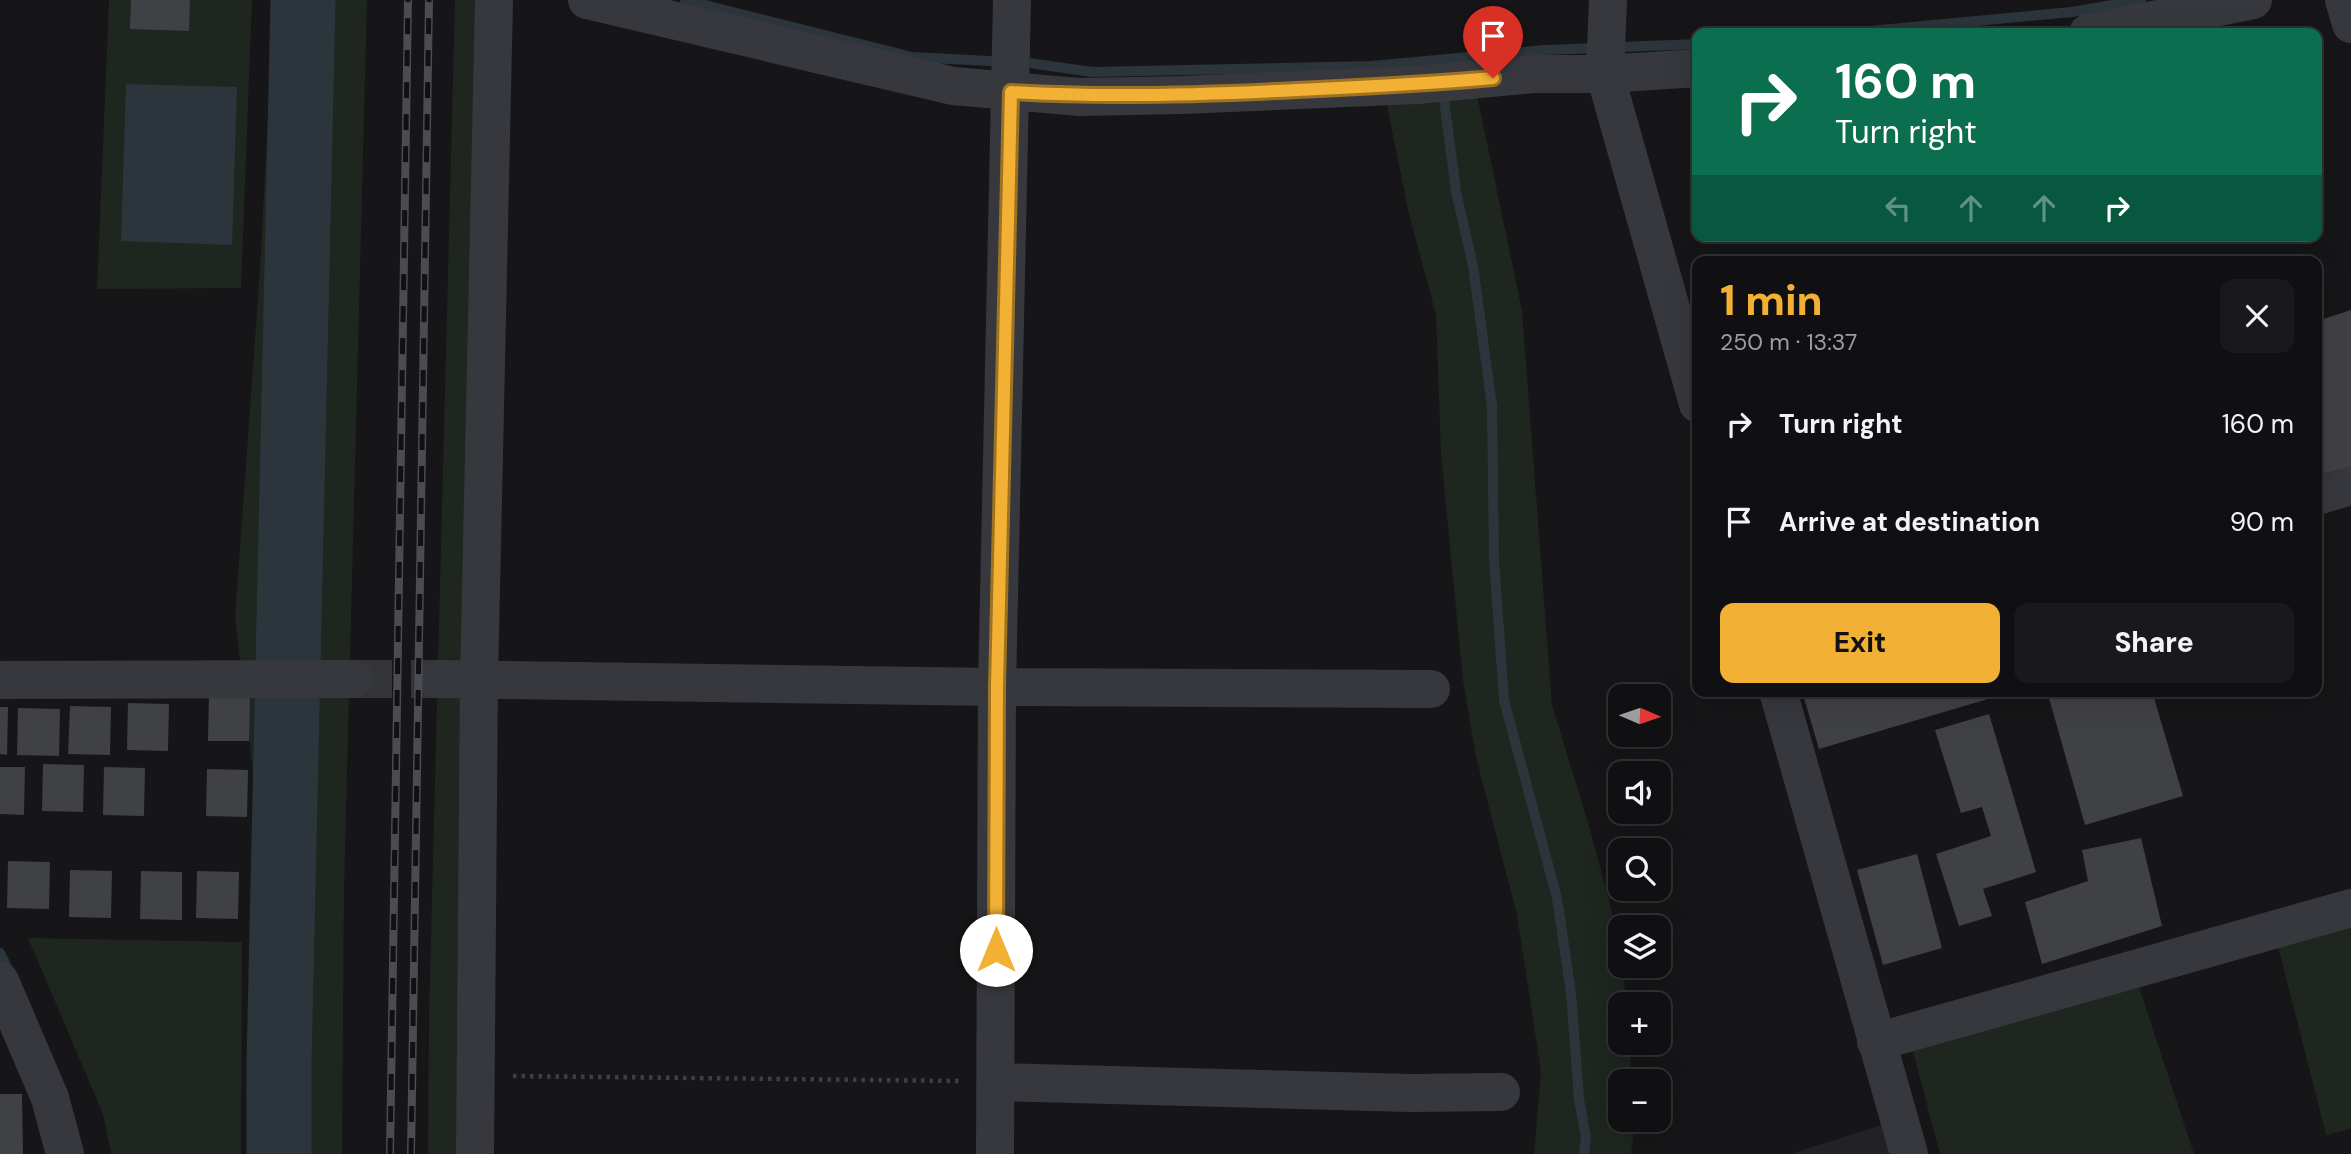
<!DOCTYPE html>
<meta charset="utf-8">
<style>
body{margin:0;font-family:"DM Sans",sans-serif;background:#19191b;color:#f1f3f6;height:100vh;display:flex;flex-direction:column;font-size:26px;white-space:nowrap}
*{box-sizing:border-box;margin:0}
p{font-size:23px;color:#9c9d9f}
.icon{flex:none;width:38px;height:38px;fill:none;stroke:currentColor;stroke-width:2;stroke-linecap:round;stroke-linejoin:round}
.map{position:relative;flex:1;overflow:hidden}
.details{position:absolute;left:1692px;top:256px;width:630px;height:441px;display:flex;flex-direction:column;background:#101012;border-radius:14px;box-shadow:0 7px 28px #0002,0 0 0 2px #303032}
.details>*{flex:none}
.banner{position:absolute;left:1692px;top:28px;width:630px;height:214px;border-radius:14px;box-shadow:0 7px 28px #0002,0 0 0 2px #303032;background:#0b6e4f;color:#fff;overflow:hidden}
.needle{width:46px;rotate:92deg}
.buttons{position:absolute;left:1608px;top:684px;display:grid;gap:14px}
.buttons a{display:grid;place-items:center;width:63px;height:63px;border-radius:14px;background:#101012;box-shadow:0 7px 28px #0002,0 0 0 2px #303032;font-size:35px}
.pin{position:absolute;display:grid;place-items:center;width:60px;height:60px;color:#fff;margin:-72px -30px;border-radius:50% 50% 50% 0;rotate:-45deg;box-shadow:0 0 7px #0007}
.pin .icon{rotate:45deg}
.me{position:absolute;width:77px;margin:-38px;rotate:0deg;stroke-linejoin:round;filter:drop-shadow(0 0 5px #0008)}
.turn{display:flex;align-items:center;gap:24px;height:147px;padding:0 28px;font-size:32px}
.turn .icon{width:91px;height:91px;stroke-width:2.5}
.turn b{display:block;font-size:49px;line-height:60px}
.lanes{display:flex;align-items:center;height:66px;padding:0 28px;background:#0003;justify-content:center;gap:35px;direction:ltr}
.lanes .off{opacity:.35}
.round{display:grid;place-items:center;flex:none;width:74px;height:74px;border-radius:14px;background:#19191b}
.headline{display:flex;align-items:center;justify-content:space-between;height:119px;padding:0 28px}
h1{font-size:42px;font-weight:800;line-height:52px;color:#f2b134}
.action{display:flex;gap:14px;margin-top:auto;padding:14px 28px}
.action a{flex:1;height:80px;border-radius:14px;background:#f2b134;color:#111;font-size:28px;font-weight:800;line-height:80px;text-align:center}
.action a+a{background:#19191b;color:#f1f3f6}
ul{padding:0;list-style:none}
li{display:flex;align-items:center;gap:21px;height:98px;padding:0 28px}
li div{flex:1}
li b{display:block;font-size:26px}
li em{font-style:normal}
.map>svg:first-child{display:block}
.built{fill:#222225}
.green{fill:#1e261f}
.water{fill:#2c353c}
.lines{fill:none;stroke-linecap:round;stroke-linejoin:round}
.stream{stroke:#2c353c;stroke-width:10}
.river{stroke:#2c353c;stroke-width:65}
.building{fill:#404145}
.minor-tunnel{stroke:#333438;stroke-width:38;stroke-dasharray:38 19;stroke-linecap:butt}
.path{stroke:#3d3f44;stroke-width:4.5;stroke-dasharray:3.5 5;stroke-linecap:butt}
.minor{stroke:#37383d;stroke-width:38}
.rail-casing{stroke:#4a4c52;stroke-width:8}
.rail{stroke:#111113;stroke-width:5;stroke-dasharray:16;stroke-linecap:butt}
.route-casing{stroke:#9d7322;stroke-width:18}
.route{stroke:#f2b134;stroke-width:12}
</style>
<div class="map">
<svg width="2351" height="1154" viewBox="0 0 2351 1154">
<rect width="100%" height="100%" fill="#161618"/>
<path class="built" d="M1891,1122l10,32h-111z"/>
<path class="green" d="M109,0h143l-11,288 -144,1z
M274,0h93l-23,890 -2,264h-86l8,-287 -29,-250 25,-347z
M455,0h39l-25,1154h-41l1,-139z
M1474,80l48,231 30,394 38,124 30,113v24h3l3,38h-6v39h9l3,38 -12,1v38h15l-4,34h-97l7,-83 -24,-156 -41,-158 -13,-76 -22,-227 -5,-139 -27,-101 -26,-128z
M2351,908v221l-25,6 -52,-205z
M28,938l214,4 -1,212h-130l-8,-40z
M2133,969l61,185h-254l-29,-110z"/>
<path class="water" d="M126,84l111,3 -5,158 -111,-4z"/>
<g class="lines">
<path class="stream" d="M685,0l227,57 117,6 63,9 280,-6 173,-16 153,-6
M1849,33l223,-21 69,-12
M1439,60l17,132 17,74 19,140 2,154 10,140 53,198 14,95 8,106 7,38 -2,17
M0,953l10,20"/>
<path class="river" d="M279,1154v-91l24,-1063"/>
</g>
<path class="building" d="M131,0h59l-1,31 -59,-2z
M2351,310v157l-28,7 -6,-19v-134z
M1802,691h195l1,5 -179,53z
M2047,691h105l31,105 -98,29z
M209,693l41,1 -1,47h-41z
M128,703l41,1 -1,47 -41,-1z
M70,706l41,1 -1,48 -42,-1z
M0,707h8l-1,48 -7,-1z
M18,708l42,1 -1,47 -42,-1z
M1989,714l47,158 -53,17 9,27 -33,10 -23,-72 55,-18 -9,-29 -21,6 -26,-83z
M43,764l41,1 -1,47 -41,-1z
M0,767h25l-1,48 -24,-1z
M104,767l41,1 -1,48 -41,-1z
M207,769l41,1 -1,47 -41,-1z
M2141,838l21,88 -120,38 -17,-62 63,-21 -6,-31z
M1917,854l25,94 -59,17 -26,-95z
M8,861l42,1 -1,47 -42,-1z
M70,870l42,1 -1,47 -42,-1z
M141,871l41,1v48l-42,-1z
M197,871l42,1 -1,47 -42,-1z
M0,1094h22l1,60h-23z"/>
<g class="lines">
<path class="minor-tunnel" d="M354,679h82"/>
<path class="path" d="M513,1076l446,5"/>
<path class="minor" d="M587,0l366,86 126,11 104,-2 234,-10 116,-11h72l93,-6
M1608,0l-3,74 93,330
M2344,0l7,24
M2088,33l165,-33
M2317,496l34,-10
M436,679l561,8 434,2
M0,680l354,-1
M1778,691l131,463
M0,981l50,117 15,56
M1876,1042l475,-134
M996,1082l415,11 90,-1
M475,1154l4,-474 15,-680
M995,1154l2,-467 15,-687"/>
<defs>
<path id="rail" d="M390,1154l18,-1154
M411,1154l18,-1154"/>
</defs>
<use href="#rail" class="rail-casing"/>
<use href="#rail" class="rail"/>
</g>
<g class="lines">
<defs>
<path id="route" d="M996,950l1,-263 14,-595c95,6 191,3 286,-2 66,-3 131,-6 196,-12"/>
</defs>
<use href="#route" class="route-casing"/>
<use href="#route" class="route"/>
</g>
</svg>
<div class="buttons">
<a><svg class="needle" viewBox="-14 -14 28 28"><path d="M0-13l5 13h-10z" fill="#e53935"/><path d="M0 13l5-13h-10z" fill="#9c9d9f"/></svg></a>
<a><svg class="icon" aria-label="sound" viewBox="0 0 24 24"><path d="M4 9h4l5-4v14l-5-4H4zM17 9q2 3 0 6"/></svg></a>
<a><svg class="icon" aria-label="search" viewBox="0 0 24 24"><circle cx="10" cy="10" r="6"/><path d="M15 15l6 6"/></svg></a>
<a><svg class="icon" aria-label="layers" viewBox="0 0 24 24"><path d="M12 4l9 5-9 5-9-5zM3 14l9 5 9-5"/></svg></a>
<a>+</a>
<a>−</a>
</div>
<div class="pin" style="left:1493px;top:78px;background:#d93025"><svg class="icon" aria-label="arrive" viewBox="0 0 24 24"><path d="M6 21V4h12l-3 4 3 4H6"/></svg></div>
<svg class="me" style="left:996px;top:950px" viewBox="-20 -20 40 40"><circle r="19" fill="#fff"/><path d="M0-13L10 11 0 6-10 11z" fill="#f2b134"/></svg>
<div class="banner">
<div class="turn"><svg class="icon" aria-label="right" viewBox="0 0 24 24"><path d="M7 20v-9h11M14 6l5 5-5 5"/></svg><div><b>160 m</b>Turn right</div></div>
<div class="lanes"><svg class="icon off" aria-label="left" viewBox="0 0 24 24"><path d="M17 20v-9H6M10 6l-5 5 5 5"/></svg><svg class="icon off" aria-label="ahead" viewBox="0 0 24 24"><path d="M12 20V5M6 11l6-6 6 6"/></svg><svg class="icon off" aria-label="ahead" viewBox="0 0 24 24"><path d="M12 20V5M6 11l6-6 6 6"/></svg><svg class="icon" aria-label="right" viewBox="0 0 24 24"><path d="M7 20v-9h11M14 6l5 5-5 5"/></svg></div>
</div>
<section class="details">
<div class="headline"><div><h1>1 min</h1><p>250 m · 13:37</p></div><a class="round"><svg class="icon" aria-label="close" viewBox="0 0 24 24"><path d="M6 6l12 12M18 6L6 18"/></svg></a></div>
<ul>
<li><svg class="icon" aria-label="right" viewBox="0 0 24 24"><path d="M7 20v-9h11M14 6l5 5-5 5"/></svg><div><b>Turn right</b></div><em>160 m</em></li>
<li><svg class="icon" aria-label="arrive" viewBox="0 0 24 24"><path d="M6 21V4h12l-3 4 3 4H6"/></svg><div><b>Arrive at destination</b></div><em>90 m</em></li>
</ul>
<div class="action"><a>Exit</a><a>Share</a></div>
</section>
</div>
